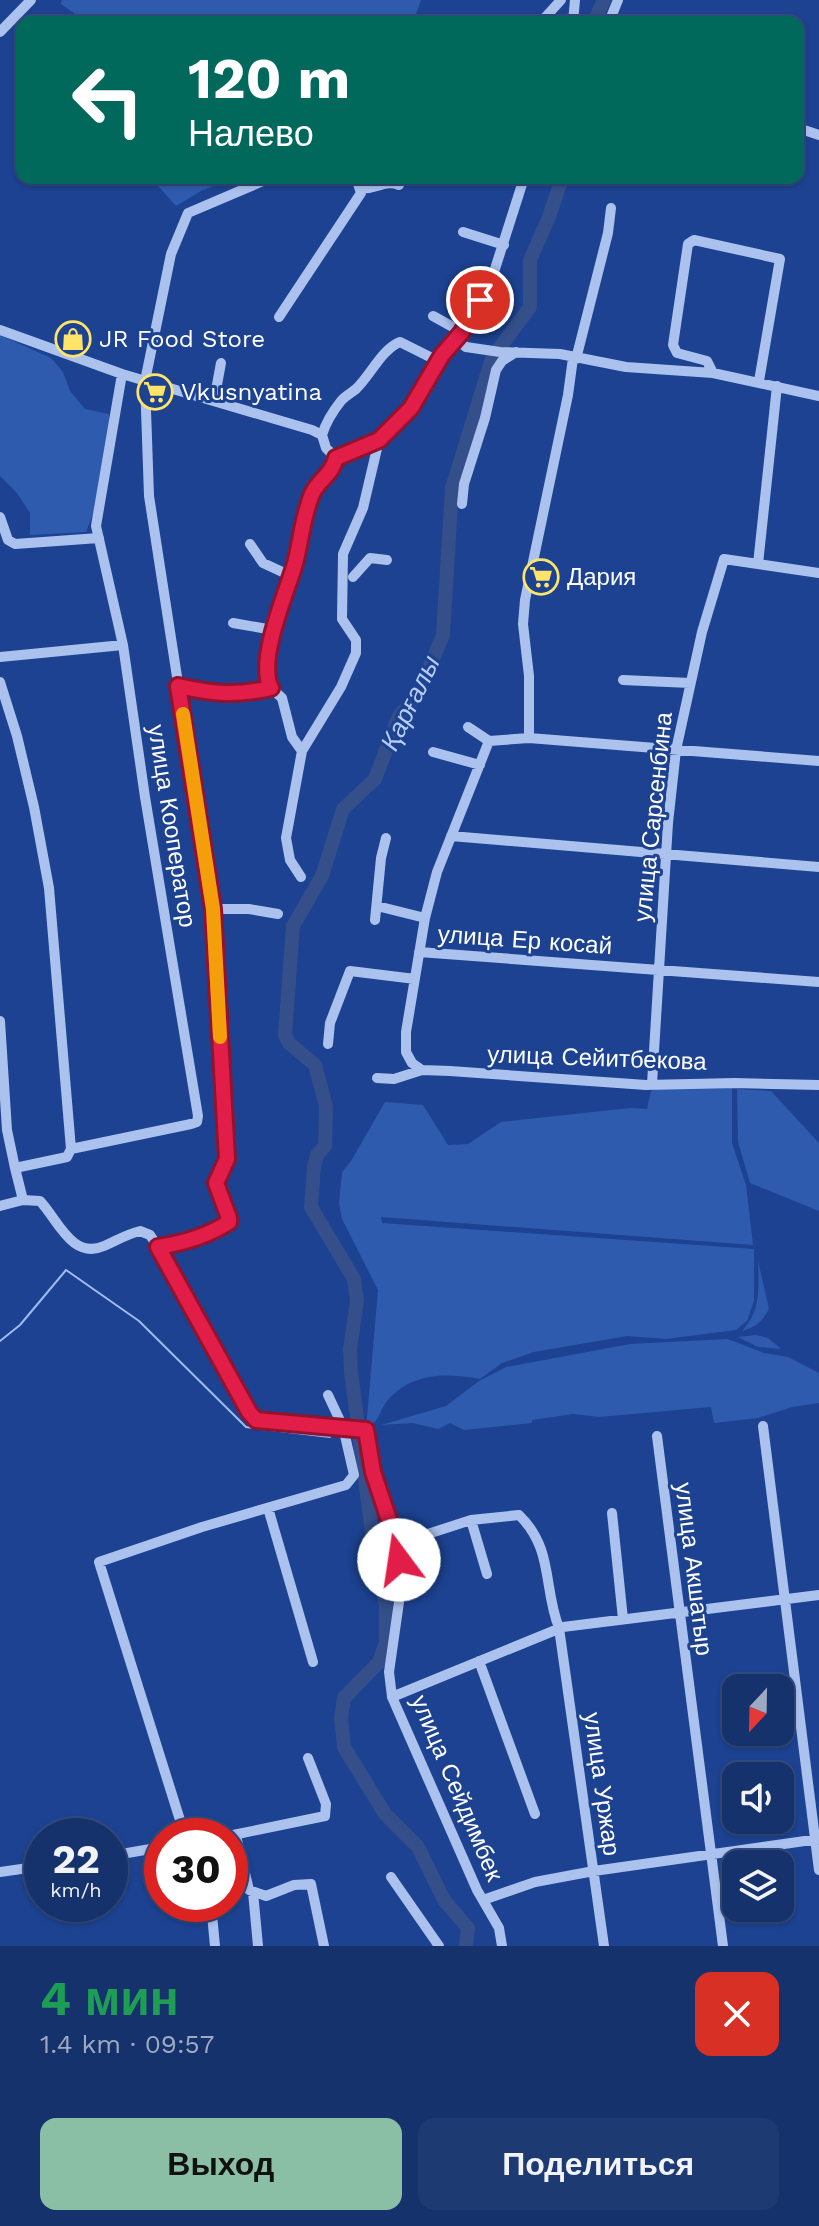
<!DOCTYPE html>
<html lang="ru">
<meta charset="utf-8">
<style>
body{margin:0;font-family:"Work Sans",sans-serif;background:#1e3a72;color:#f1f3f6;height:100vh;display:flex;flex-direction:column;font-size:30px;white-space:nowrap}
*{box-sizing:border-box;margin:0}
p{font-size:26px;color:#9daac2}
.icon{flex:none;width:44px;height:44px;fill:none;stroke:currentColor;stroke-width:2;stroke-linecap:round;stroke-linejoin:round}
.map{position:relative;height:1946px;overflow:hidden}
.details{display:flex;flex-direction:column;background:#15326d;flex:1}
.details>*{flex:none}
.hud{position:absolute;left:16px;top:16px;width:788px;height:168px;border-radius:16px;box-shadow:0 2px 6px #0004,0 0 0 2px #344d80;background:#00695c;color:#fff;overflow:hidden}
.needle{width:52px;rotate:202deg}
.controls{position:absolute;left:722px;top:1674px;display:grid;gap:16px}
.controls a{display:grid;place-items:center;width:72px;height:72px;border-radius:16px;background:#15326d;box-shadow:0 2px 6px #0004,0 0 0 2px #344d80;font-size:40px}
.speed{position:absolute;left:24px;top:1818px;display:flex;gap:16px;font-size:40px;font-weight:700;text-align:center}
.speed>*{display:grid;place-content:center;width:104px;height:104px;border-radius:50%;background:#15326d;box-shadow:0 2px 6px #0004,0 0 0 2px #344d80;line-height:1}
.speed small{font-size:20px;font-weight:400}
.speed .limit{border:12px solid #d22;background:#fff;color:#111}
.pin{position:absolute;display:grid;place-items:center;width:68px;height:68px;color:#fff;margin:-34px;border:4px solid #fff;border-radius:50%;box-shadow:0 2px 8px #0007}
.me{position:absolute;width:88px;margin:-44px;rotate:346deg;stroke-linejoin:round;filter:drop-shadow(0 0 6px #0008)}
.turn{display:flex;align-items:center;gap:28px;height:168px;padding:0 40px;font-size:36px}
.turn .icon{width:104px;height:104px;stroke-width:2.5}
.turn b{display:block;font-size:56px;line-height:68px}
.round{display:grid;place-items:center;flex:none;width:84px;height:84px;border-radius:16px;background:#1e3a72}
.overview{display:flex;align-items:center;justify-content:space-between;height:136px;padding:0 40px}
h1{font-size:48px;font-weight:700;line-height:60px;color:#1e9e55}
.cta{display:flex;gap:16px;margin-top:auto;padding:16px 40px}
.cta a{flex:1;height:92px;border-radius:16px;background:#8abfa5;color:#111;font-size:32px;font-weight:700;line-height:92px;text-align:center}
.cta a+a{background:#1e3a72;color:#f1f3f6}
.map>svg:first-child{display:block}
.green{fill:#2f5baf}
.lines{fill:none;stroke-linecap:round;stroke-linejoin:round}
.stream{stroke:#9fbcf0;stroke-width:2}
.river{stroke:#344f8a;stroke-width:14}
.minor{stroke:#acc2ee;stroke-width:10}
.route-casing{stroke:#92132f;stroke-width:20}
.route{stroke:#e11d48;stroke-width:14}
.slow{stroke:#f59e0b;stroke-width:14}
.labels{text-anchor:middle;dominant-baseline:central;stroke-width:6;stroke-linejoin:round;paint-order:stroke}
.poi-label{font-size:24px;fill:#fff;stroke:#1c4291;text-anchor:start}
.street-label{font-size:24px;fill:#fff;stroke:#1c4291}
.water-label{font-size:26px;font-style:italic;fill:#b8cdf5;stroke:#1c4291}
</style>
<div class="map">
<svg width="819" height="1946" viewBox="0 0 819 1946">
<rect width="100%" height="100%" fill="#1c4291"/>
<path class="green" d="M62,0h359l-8,22h-326l-26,-18z
M151,178h84l-34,13 -25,15z
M0,335l51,23 12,14 7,19 15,18 24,5 1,16 -14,77 -10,25 -56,3v-22l-13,-20 -17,-17z
M732,1086v57l14,42 7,60 -372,-28 1,6 372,26v52l-7,20 -11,9 -70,9 -39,-3 -93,16 -32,11 -22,16c-34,-6 -67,-7 -92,21 -10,12 -6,19 -22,29l12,-139 -36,-71 -3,-16 3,-31 9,-11 34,-59 38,3 25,40 20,-1 33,-22 129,-14 17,1 4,-18 11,-4z
M737,1089l34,2 48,52v68l-69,-28 -12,-41z
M758,1261l11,48c-7,13 -13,18 -27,22 19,-19 17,-45 16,-70z
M756,1335l12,3 13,11 -23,-2 -20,-10z
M728,1339l36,14 24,4 31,16v30l-27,4 -34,11 -44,5 -3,-16 -112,10 -26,-3 -41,6v3l-68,7 -14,-7 -12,6 -26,-6 -31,2 65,-19 33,-25 27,-14 124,-23z"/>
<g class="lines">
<path class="stream" d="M0,1341l20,-16 46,-55 73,51 107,106 84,10"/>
<path class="river" d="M594,22l10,-22
M466,1946l2,-18 -24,-28 -26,-53 -33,-33 -41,-67 -3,-29 3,-20 35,-36 7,-20v-37l-12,-57 -23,-176 -1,-23 7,-48 -3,-22 -43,-72 3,-40 3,-12 8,-9 1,-40 -11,-41 -26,-22 -4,-8 8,-109 29,-50 21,-67 32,-30 24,-63 19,-22 25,-59 9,-147 40,-130 38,-51v-47l19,-43 13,-39"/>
<path class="minor" d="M541,22l20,-22
M573,22l2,-22
M609,22l9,-22
M0,32l31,-32
M798,128l21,7
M360,188c14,3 23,-9 39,-3
M463,232l41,13
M470,287l7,19
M433,316l29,16
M279,317l82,-124 -4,-12 -4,-3
M0,330l122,44 190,56 10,5 4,13 10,10
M456,339l10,8 34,5 60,2 66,13 87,6 106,23
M576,359l32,-126 3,-25
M713,373l-6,-12 -30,-8 -4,-8 15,-101 6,-4 86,19 -21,122
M214,401l7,-38
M322,435c4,-13 11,-24 19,-34 4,-5 10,-8 15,-12 14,-13 26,-40 44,-47l38,19
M462,504l2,-20 21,-66 11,-48 6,-9 14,-9
M0,517l8,23 7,4 84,-6
M250,544l13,19 28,13
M758,564l19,-178
M353,577l17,-19 17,2
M233,623l40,7
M0,657l123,-12
M623,680l67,3
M0,682l17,54 17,71 15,81 22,261 -4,8 -52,11 8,32
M178,686c37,9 57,10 93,2
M468,727l21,14
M529,738v-62l-6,-52 2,-24 43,-205 5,-37
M302,751l-10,-14 -10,-39 -14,-13 5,-55 21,-63 8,-43 11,-33 16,-16 7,-17 43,-18
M433,752l47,13
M451,836l368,31
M301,877l-11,-17 -4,-22 16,-87 39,-64 15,-34v-13l-14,-21 1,-65 20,-46 16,-68 41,-44 22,-41 20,-23 9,-14 23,-46 30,-94
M377,906l48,12
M213,909h36l29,5
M375,920l6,-62 5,-20
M419,952l400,30
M0,1021l7,109 8,38
M328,1044l2,-21 20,-52 65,8
M422,1070l-10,-7 -6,-11v-20l19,-114 12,-46 52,-131 40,-3 290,23
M377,1078l17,1 28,-9 28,1 196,14 89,-2 84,2
M652,1084l16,-261 8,-73 26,-118 22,-73 95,14
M71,1149l120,-25 6,-2 1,-6 -53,-319 -22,-152 -27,-119 26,-152
M0,1206l23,-6 17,1c18,19 32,59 64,45 12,-5 23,-12 36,-15l10,4 8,12c25,-4 50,-11 71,-25l-13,-39 11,-24 -14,-250 -64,-413 -4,-115 26,-127 17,-41 82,-35
M158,1247l91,165 7,8 110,10 7,42 24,72
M763,1426l56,444
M657,1436l66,510
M268,1508l45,154
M612,1513l11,106
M471,1520l16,54
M479,1661l56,153
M392,1697l171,-70 256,-32
M233,1835l92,-19 1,-12 -18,-46
M185,1836l-86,-274 103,-35 144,-42 8,-10 -11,-48 -15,-32
M222,1836l11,-1 4,5 12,50 17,6 28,-11 17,-1 13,62
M110,1856l52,-9
M0,1872l42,-6
M391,1877l48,69
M253,1892l5,54
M483,1900l52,-18 59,-11 225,-32
M211,1904l4,42
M502,1946l-3,-18 -22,-38 -85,-193 -3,-25 10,-70 -2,-58 74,-24 48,-5c35,34 24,73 40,113l45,318"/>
</g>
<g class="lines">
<defs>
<path id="route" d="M399,1560l-2,-16 -24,-72 -7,-42 -110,-10 -7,-8 -91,-165c25,-4 50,-11 71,-25v-4l-13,-35 11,-24 -14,-250 -35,-223c36,8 57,10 93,2 -14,-27 14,-92 23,-121 7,-24 8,-49 18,-73 6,-14 20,-19 24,-36l43,-18 32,-32 31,-53 20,-23 18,-32"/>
</defs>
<use href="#route" class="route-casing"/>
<use href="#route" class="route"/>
<path class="slow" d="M183,714l30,195 7,128"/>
</g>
<defs>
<symbol id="shop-ring" viewBox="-11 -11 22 22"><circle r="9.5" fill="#1c4291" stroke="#ffe469" stroke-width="1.5"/><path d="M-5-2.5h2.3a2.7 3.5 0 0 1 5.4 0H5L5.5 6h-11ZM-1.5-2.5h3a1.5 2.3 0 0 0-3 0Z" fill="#ffe469"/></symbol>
<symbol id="supermarket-ring" viewBox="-11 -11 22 22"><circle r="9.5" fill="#1c4291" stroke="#ffe469" stroke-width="1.5"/><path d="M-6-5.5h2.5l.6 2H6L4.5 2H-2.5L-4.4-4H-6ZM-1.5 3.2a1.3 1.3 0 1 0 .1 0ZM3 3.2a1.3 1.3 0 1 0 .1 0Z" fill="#ffe469"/></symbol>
</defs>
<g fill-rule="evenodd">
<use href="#shop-ring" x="53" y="319" width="40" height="40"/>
<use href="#supermarket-ring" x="135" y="372" width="40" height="40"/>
<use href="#supermarket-ring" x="521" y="557" width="40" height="40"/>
</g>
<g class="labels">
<g class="poi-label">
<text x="99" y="339">JR Food Store</text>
<text x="181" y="392">Vkusnyatina</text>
<text x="567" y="577">Дария</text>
</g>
<g class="street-label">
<text transform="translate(653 817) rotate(-84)">улица Сарсенбина</text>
<text transform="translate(172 826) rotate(81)">улица Кооператор</text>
<text transform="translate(525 940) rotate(4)">улица Ер косай</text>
<text transform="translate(597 1058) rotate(2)">улица Сейитбекова</text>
<text transform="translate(694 1569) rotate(83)">улица Акшатыр</text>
<text transform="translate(602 1784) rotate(82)">улица Уржар</text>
<text transform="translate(457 1788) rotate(67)">улица Сейдимбек</text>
</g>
<g class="water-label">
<text transform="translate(410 703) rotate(-64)">Қарғалы</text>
</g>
</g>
</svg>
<div class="controls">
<a><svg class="needle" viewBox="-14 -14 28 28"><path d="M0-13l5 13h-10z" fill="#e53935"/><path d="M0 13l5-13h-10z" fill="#9daac2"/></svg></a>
<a><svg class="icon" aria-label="sound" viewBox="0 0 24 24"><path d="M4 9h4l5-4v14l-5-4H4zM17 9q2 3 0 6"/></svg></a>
<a><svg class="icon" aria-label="layers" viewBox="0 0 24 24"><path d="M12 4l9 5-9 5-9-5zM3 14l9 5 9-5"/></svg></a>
</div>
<div class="speed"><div>22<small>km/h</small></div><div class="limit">30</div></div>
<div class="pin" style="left:480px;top:300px;background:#d93025"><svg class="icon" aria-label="arrive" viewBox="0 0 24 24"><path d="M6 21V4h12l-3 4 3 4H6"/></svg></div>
<svg class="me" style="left:399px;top:1560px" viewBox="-20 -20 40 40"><circle r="19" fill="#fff"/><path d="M0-13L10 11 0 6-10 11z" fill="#e11d48"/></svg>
<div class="hud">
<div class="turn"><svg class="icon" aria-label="left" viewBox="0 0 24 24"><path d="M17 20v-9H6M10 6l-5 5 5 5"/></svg><div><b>120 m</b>Налево</div></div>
</div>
</div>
<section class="details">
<div class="overview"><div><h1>4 мин</h1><p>1.4 km · 09:57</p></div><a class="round" style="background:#d93025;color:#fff"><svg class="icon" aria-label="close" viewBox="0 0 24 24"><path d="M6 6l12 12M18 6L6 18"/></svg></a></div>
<div class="cta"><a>Выход</a><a>Поделиться</a></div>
</section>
